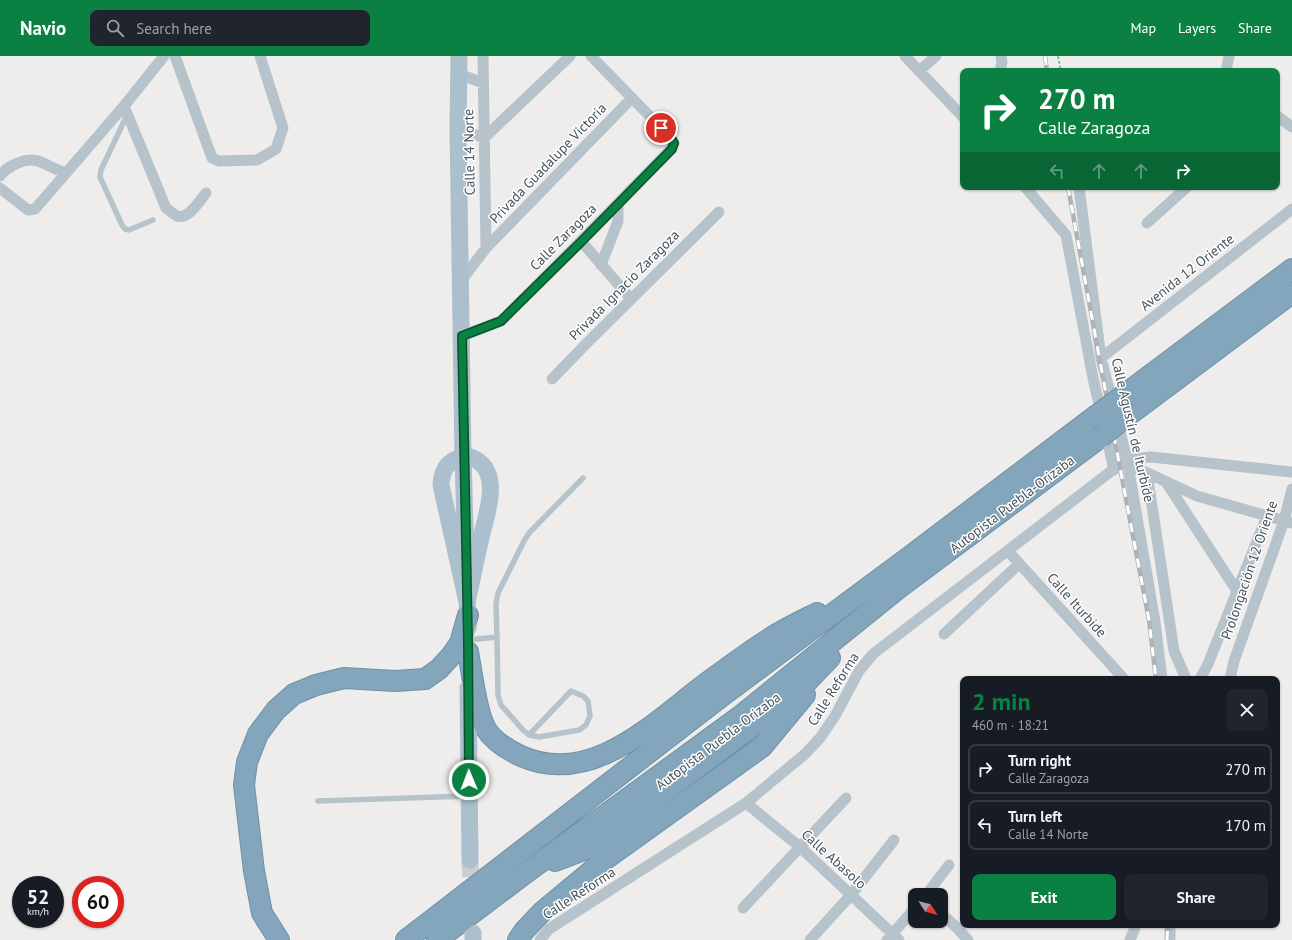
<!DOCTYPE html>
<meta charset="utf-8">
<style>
body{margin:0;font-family:"PT Sans",sans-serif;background:#20242c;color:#f1f3f6;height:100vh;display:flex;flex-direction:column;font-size:15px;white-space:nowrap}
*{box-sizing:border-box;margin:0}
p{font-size:13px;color:#9ea1a6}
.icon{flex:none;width:22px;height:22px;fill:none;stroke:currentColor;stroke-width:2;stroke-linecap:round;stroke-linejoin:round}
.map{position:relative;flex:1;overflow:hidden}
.side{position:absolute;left:960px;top:620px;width:320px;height:252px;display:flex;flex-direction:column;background:#171b24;border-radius:8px;box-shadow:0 1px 3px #0004}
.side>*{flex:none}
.banner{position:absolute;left:960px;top:12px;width:320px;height:122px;border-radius:8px;box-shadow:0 1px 3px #0004;background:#0b8043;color:#fff;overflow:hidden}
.needle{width:26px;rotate:126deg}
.tools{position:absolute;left:908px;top:832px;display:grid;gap:8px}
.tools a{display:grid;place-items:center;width:40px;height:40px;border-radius:8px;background:#171b24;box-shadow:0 1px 3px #0004;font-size:20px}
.speed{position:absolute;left:12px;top:820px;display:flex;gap:8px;font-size:20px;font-weight:700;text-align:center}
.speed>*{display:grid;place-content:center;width:52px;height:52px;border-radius:50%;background:#171b24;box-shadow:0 1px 3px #0004;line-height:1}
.speed small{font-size:10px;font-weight:400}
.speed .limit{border:6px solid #d22;background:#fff;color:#111}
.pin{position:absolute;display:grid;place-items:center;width:34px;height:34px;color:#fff;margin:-17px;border:2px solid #fff;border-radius:50%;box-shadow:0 1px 4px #0007}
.me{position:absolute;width:44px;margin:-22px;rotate:359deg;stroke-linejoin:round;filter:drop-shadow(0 0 3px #0008)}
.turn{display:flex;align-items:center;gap:14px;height:84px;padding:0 12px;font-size:18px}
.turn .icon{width:52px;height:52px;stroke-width:2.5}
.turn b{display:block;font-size:28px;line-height:34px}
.lanes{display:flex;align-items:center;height:38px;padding:0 12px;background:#0003;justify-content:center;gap:20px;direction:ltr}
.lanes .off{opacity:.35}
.round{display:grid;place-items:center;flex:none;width:42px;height:42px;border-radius:8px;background:#20242c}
.overview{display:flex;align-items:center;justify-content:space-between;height:68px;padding:0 12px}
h1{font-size:24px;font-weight:700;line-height:30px;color:#0b8043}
.action{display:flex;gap:8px;margin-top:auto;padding:8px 12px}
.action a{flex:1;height:46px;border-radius:8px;background:#0b8043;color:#fff;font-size:16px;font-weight:700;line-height:46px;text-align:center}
.action a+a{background:#20242c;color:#f1f3f6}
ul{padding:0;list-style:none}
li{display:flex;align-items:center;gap:12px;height:50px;margin:0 8px 6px;padding:0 4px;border:2px solid #363941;border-radius:8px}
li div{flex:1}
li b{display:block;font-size:15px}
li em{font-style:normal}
header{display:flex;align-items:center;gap:24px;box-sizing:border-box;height:56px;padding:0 20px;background:#0b8043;color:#fff}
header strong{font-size:19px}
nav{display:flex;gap:22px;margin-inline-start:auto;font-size:14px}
.search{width:280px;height:36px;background:#20242c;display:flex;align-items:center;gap:10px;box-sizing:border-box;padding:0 14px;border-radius:8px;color:#9ea1a6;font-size:15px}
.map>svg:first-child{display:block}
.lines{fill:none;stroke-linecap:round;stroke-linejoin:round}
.primary-tunnel{stroke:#cdcdcf;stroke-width:17;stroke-dasharray:17 8;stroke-linecap:butt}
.highway-casing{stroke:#6e91a8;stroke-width:22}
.path{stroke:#70cd93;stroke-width:2;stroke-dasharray:3 2;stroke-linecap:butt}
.lane{stroke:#b7c3ca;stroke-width:5.5}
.street{stroke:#b7c3ca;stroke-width:11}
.primary{stroke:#abc0cc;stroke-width:17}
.highway{stroke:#83a6bd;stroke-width:20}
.rail-casing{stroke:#aeb3b7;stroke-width:4.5}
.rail{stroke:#fff;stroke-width:3;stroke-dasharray:9;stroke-linecap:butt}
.highway-bridge-casing{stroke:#6e91a8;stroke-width:22;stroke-linecap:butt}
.highway-bridge{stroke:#83a6bd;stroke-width:20}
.route-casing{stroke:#07532c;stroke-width:10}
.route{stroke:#0b8043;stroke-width:7}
.labels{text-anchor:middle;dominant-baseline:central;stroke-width:3;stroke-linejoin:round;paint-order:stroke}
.street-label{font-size:14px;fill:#44525a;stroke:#fff}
</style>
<header>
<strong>Navio</strong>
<div class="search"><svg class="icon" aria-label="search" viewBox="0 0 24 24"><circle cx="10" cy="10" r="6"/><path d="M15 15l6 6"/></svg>Search here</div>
<nav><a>Map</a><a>Layers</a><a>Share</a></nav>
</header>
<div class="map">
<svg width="1292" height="884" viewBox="0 0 1292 884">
<rect width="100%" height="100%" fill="#efecec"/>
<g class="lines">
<path class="primary-tunnel" d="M470,804l2,40"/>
<defs>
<path id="highway" d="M1121,341l171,-128
M1125,362l167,-125
M468,596c4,20 8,60 18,77 8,13 22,21 35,27 73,33 138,-39 191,-77 19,-14 38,-28 57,-40 15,-10 32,-18 48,-26
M555,805l34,-13 160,-119 56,-45 25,-26
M279,884l-17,-27 -8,-42 -10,-86 3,-23 11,-28 18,-24 18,-16 22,-9 28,-7 51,3 30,-2 14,-10 12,-13 9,-13 8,-28
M406,884l316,-244 187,-139 185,-140
M437,884l86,-65 216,-158 160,-129 202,-151
M518,884l6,-9 18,-19 65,-54 155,-111 43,-52"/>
</defs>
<use href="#highway" class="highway-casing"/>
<path class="path" d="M1058,0l3,15"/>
<path class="lane" d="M127,59l-26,55 -1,7 22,48 3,4 4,1 24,-10
M497,581l-1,-33 2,-11 26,-52 5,-8 54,-55
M468,584l29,-3 1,58 3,10 22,25 6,5 10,2 40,-7 7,-5 4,-9 -2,-15 -5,-5 -12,-5 -42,44
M318,745l150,-5"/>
<path class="street" d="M175,0l37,102 7,3 38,-1 19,-11 7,-21 -23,-72
M483,0l3,192
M905,0l58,61
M919,15l17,-15
M1000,15l2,-9 -1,-6
M1226,15l3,-15
M459,18l24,9
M124,50l42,102c3,2 7,6 11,8 12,4 23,-16 29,-23
M1277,60l15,11
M458,72l26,10 86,-82
M0,120c5,-7 10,-10 18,-13 21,-9 29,5 48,10
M1025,131l41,48 27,143 21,92
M1079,131l22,171 26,101 28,163 7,57
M0,132l28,22 7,-1 89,-103 40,-50
M1147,167l40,-36
M581,185l50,58
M601,209l17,-44v-17
M461,225l25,-33 146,-150
M462,280l39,-15 80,-80 90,-92 3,-6 -4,-6 -79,-81
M1101,302l191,-149
M552,323l33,-34 134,-133
M1128,408l69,32 95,27
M1147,417l27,178 12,28
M1166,426l71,109
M1008,495l116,128
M944,578l75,-70
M1200,623l8,-15 59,-148
M1230,623l4,-18 50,-140 8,-32
M746,747l54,44 99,93
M926,839l23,-30
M743,852l103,-110
M941,857l16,15 11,12
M540,884l9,-11 197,-126 59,-49 15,-16 15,-22 24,-45 14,-17 254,-195 24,-2 141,15
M810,884l41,-45 43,-55
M887,884l28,-32
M1130,884l6,-15
M1170,884v-15"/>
<path class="primary" d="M459,0l-1,72 5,329 5,171
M468,400c9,3 17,9 20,18 7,18 -3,46 -7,64 -5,21 -9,42 -14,64l-26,-117c1,-18 9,-27 27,-29z
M468,632l2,172
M473,877v7"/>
<use href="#highway" class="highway"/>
<defs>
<path id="rail" d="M1045,0l2,15
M1068,131l38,207 43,226 7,59
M1167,884l1,-15"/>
</defs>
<use href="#rail" class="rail-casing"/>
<use href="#rail" class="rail"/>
<defs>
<path id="highway-bridge" d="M1094,361l27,-20
M1101,381l24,-19"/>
</defs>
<use href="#highway-bridge" class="highway-bridge-casing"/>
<use href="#highway-bridge" class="highway-bridge"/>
</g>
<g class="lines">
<defs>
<path id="route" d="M469,724l-1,-140 -6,-304 39,-15 80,-79 91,-93 2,-6 -4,-6 -9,-9"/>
</defs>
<use href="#route" class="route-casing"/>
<use href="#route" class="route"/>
</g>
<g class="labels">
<g class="street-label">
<text transform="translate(469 96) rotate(-91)">Calle 14 Norte</text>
<text transform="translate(548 107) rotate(-46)">Privada Guadalupe Victoria</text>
<text transform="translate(563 181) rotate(-45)">Calle Zaragoza</text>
<text transform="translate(1187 216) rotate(-38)">Avenida 12 Oriente</text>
<text transform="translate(624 229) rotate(-45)">Privada Ignacio Zaragoza</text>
<text transform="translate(1133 374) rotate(77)">Calle Agustín de Iturbide</text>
<text transform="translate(1012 448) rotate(-37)">Autopista Puebla-Orizaba</text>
<text transform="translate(1249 514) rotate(-71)">Prolongación 12 Oriente</text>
<text transform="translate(1077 549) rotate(48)">Calle Iturbide</text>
<text transform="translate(833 633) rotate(-58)">Calle Reforma</text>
<text transform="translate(718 685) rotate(-37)">Autopista Puebla-Orizaba</text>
<text transform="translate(834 803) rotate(42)">Calle Abasolo</text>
<text transform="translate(579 837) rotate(-33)">Calle Reforma</text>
</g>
</g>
</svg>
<div class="tools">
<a><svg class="needle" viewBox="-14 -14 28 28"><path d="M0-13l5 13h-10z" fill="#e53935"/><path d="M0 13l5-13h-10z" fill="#9ea1a6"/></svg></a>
</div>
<div class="speed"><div>52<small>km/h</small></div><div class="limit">60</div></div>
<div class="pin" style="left:661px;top:72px;background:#d93025"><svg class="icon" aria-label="arrive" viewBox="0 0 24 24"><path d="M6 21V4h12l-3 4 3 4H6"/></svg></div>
<svg class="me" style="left:469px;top:724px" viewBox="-20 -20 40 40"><circle r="17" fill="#0b8043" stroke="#fff" stroke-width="3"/><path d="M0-11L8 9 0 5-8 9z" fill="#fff"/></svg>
<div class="banner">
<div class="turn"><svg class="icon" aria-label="right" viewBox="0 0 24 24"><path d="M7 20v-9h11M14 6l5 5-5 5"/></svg><div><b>270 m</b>Calle Zaragoza</div></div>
<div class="lanes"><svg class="icon off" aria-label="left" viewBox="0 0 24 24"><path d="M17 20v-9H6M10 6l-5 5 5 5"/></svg><svg class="icon off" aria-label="ahead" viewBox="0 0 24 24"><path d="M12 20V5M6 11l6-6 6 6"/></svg><svg class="icon off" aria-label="ahead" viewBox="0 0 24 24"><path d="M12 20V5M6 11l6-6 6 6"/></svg><svg class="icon" aria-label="right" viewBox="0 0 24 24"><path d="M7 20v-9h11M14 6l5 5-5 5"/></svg></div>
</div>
<section class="side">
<div class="overview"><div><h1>2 min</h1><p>460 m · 18:21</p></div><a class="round"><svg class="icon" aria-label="close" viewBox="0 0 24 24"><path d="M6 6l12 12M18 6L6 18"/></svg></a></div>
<ul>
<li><svg class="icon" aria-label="right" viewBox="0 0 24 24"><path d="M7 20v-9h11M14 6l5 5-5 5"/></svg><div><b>Turn right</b><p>Calle Zaragoza</p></div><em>270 m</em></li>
<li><svg class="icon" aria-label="left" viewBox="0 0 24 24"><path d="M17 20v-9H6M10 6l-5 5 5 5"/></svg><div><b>Turn left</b><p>Calle 14 Norte</p></div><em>170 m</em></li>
</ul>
<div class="action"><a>Exit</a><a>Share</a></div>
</section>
</div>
